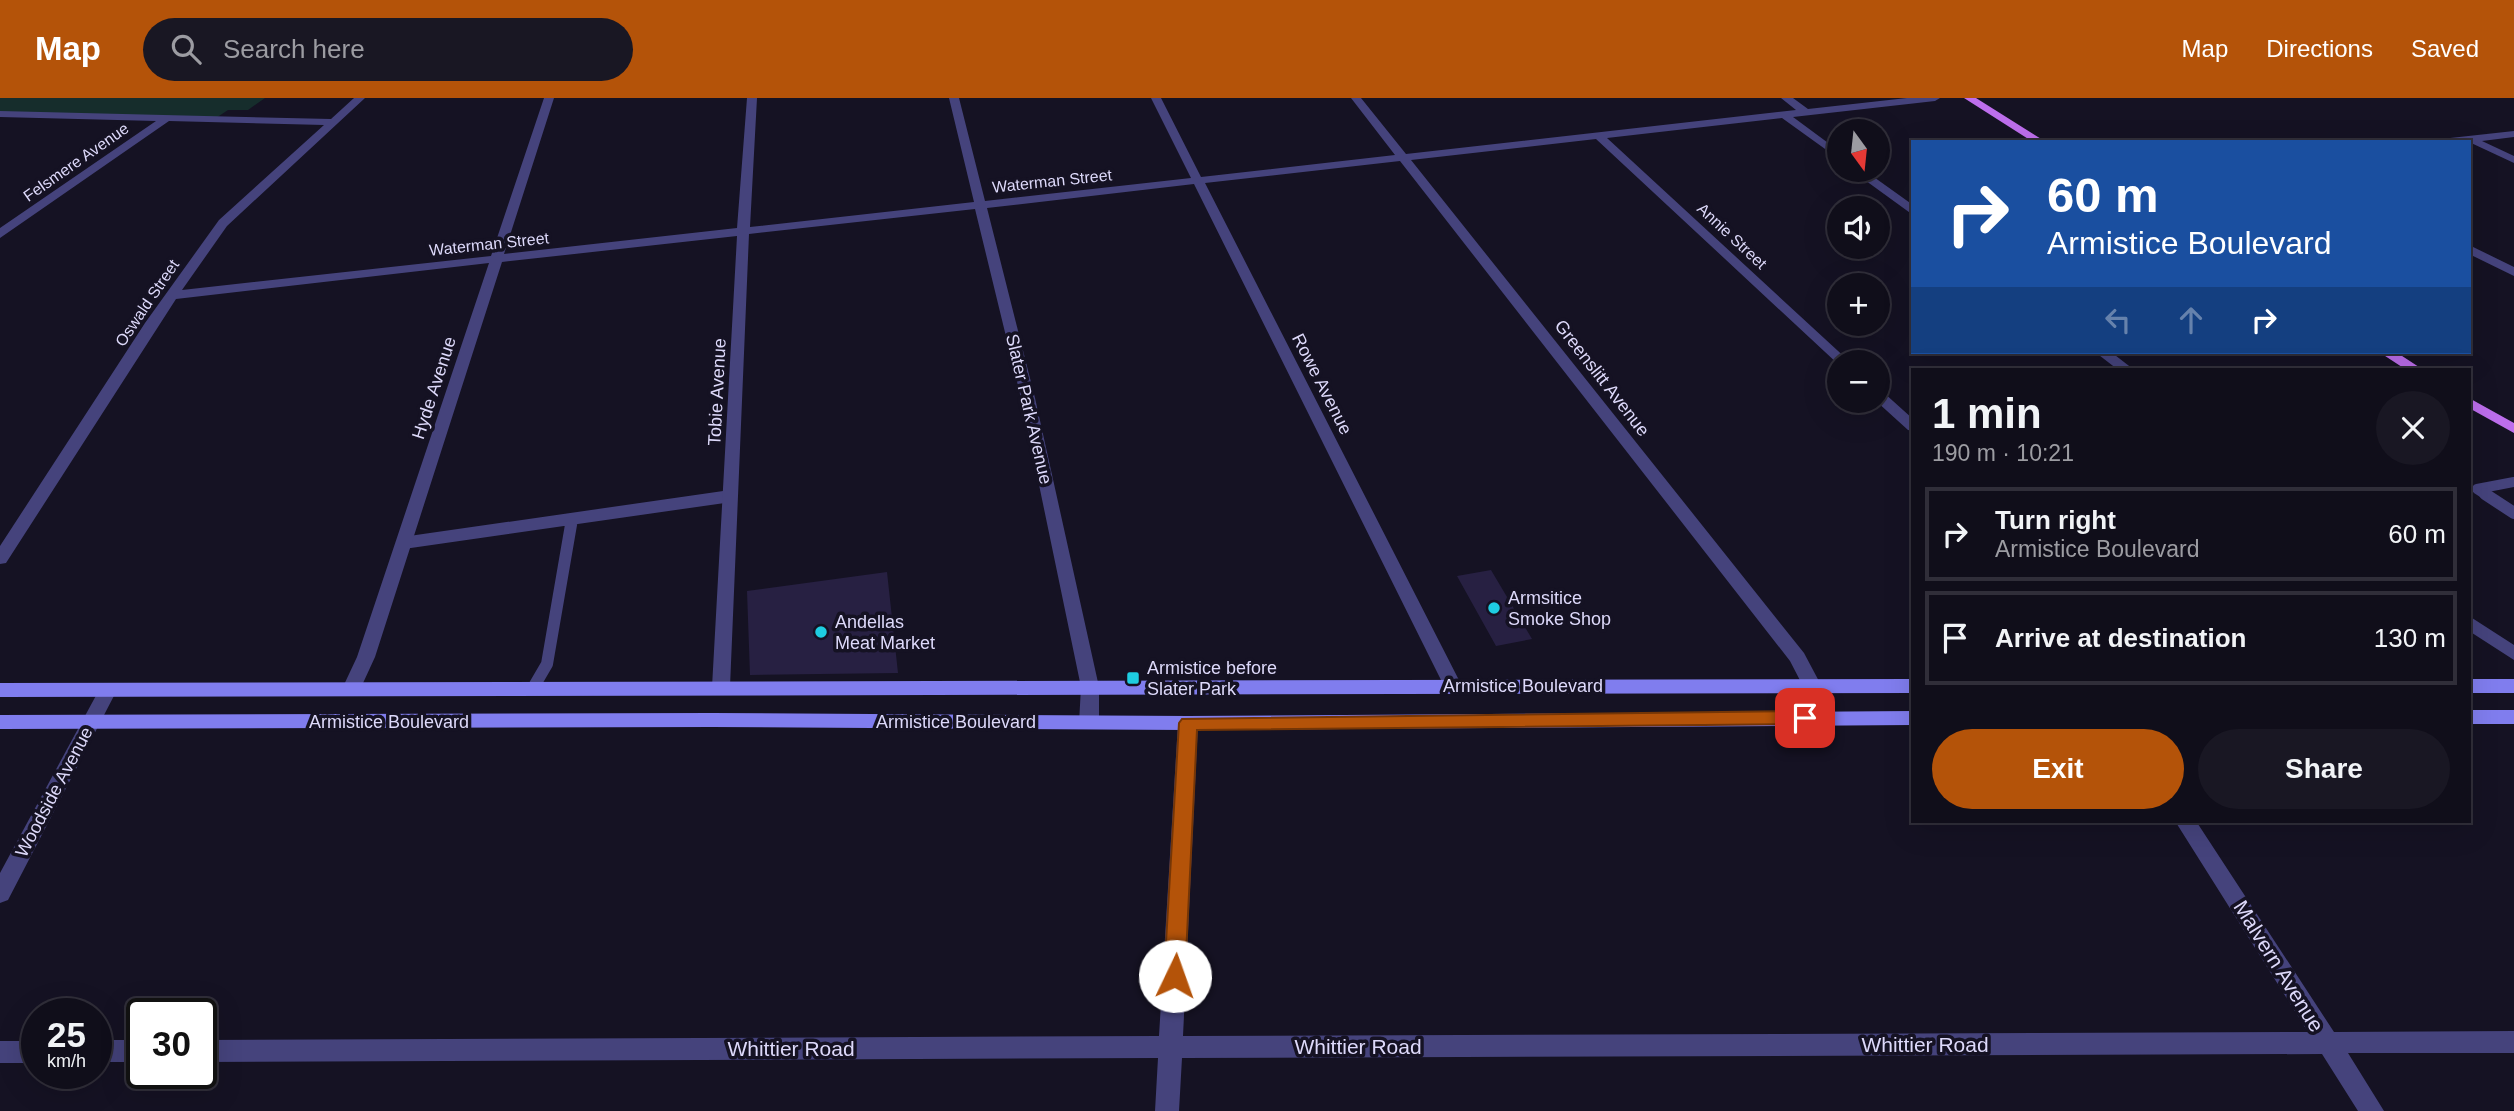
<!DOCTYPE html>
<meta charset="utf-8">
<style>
body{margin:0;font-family:Helvetica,sans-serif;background:#191723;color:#f1f3f6;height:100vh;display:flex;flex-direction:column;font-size:26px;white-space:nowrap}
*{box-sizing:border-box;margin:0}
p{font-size:23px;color:#9c9ca2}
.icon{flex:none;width:38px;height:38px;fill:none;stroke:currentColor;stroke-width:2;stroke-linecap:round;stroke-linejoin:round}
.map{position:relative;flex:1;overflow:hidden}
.panel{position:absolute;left:1911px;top:270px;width:560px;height:455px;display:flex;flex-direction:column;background:#100e1a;border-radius:0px;box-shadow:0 7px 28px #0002,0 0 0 2px #302e39}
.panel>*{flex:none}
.banner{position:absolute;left:1911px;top:42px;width:560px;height:214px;border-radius:0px;box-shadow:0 7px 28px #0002,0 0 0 2px #302e39;background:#1a4fa0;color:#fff;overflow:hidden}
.needle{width:46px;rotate:165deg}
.tools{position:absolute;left:1827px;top:21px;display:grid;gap:14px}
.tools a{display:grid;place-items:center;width:63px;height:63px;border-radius:50%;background:#100e1a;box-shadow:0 7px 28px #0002,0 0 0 2px #302e39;font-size:35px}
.speed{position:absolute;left:21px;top:900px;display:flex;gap:14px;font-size:35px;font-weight:700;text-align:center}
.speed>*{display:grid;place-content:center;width:91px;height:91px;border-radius:50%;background:#100e1a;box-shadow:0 7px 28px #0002,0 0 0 2px #302e39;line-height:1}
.speed small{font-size:18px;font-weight:400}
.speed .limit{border:4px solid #111;border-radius:10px;background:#fff;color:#111}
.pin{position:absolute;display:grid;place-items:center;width:60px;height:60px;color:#fff;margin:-30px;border-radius:14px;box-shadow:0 4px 10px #0006}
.me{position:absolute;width:77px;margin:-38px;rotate:3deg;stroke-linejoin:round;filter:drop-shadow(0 0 5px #0008)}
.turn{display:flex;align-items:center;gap:24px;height:147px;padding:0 21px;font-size:32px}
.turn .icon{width:91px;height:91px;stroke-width:2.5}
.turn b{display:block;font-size:49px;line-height:60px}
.lanes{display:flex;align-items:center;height:66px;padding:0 21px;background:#0003;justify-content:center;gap:35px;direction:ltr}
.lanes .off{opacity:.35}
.round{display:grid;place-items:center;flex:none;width:74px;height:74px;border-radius:37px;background:#191723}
.head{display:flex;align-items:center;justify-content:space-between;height:119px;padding:0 21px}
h1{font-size:42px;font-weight:600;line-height:52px}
.primary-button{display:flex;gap:14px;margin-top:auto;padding:14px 21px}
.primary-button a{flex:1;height:80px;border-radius:42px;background:#b45309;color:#fff;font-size:28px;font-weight:600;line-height:80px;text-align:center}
.primary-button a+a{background:#191723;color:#f1f3f6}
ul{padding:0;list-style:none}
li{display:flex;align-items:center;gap:21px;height:94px;margin:0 14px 10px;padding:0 7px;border:4px solid #302e39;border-radius:0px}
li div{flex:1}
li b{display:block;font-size:26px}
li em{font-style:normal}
header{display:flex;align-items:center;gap:42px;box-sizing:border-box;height:98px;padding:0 35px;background:#b45309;color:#fff}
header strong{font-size:33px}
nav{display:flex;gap:38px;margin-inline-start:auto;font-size:24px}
.search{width:490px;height:63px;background:#191723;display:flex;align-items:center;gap:18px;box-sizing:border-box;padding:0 24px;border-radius:38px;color:#9c9ca2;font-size:26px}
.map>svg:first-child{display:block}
.green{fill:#162d2c}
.building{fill:#272042}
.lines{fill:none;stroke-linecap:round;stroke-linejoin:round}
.lane-far1{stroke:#45437c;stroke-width:10}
.lane{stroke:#45437c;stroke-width:12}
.street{fill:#45437c;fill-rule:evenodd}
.secondary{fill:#807dee;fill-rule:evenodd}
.primary{fill:#bd6eec;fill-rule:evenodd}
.route{fill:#b45309;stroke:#753606;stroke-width:2}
.poi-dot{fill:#1ecde1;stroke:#151223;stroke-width:2.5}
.labels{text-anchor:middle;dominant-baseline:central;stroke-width:7;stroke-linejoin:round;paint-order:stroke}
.far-street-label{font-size:16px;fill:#ddd9fa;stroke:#151223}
.street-label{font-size:18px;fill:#ddd9fa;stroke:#151223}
.poi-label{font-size:18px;fill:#ddd9fa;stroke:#151223;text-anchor:start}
.near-street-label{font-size:21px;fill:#ddd9fa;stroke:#151223}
</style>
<header>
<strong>Map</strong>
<div class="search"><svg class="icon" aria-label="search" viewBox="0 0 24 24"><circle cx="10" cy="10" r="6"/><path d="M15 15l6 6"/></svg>Search here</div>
<nav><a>Map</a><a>Directions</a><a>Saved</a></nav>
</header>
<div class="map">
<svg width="2514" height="1013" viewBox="0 0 2514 1013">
<rect width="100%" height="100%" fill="#151223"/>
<path class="green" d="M0,0h265l-17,12h-20l-12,8 -216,-6z"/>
<path class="building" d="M1491,472l41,69 -36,7 -39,-70z
M887,474l11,101 -148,2 -3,-84z"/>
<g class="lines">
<path class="lane-far1" d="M2488,398l-11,-7 37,-7"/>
<path class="lane" d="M2485,396l29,19
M403,445l328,-47
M533,590l14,-24 25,-145"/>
<path class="street" d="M354,0h11l-138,128 -45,64 309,-34 53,-158h10l-50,156 233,-26 10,-130h10l-7,129 224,-25 -25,-104h10l26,103 206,-23 -40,-80h10l40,79 194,-22 -44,-57h10l45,56 390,-44 -15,-12h12l15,11 99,-11h33l-5,3 -142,16 46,34v8l-57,-41 -175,20 243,224h-11v3l-243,-226 -185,21 393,493 17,32 -2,5h-14l-15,-29 -390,-500 -195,22 257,503 -2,5h-14l-2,-5 -250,-502 -207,24 48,190 64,289v36l-3,5h-14l-3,-5 2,-36 -60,-289 -46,-189 -226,25 -19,453 -2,5h-14l-2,-5 25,-451 -235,26 -127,395 -17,37h-14l-2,-5 15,-32 132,-394 -313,36 -170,264 -6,1v-18l145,-223 74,-103 105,-95 -155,-4 -169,117v-10l156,-107 -156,-4v-6l331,8z
M2514,33v6l-32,4 32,15v7l-45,-21h-33l5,-3z
M1851,72h13l49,35v10z
M2469,147l45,22v9l-45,-22z
M2095,254h16l22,17h-16z
M1878,293l5,1 30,27v12l-5,-1 -32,-29z
M2469,518l45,29v15l-45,-29z
M108,585l7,2 2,5 -109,210 -8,3v-30l99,-183 2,-5z
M1188,618l7,2 3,5 -15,313 1125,-4 -133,-211h21l138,211 180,-1v22h-166l36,58h-26l-36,-57 -1140,4 -3,53h-24l3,-53 -957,4v-22l958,-4 19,-313 3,-5z
M96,942h46v22h-46z
M0,943h37v22h-37z"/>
<path class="secondary" d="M1913,581v14l-1913,4v-14z
M2469,581h45v14h-45z
M2469,612h45v14h-45z
M1913,613v14l-725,5 -476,-3 -712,2v-14l712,-2 476,3z"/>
<path class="primary" d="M1964,0h12l70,44h-13z
M2379,254h17l26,17h-17z
M2469,300l45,25v10l-45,-25z"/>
</g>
<path class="route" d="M1805,613l6,2 3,5 -3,4 -6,2 -608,6 -12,246 -3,7 -7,2 -8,-2 -3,-7 15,-253 3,-4z"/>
<g class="poi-dot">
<circle cx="1494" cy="510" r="7"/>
<circle cx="821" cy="534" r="7"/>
<rect x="1126" y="573" width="14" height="14" rx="3.5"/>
</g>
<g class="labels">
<g class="far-street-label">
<text transform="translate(76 64) rotate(-35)">Felsmere Avenue</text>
<text transform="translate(1052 83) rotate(-6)">Waterman Street</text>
<text transform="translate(1732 138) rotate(43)">Annie Street</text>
<text transform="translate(489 146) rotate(-6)">Waterman Street</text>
<text transform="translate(147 205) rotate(-56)">Oswald Street</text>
</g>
<g class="street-label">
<text transform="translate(1602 280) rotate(52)">Greenslitt Avenue</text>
<text transform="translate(1322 286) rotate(63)">Rowe Avenue</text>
<text transform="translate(434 290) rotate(-72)">Hyde Avenue</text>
<text transform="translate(717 294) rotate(-87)">Tobie Avenue</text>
<text transform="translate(1029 311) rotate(77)">Slater Park Avenue</text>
<text x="1523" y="588">Armistice Boulevard</text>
<text x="389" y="624">Armistice Boulevard</text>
<text x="956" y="624">Armistice Boulevard</text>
<text transform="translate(54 694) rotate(-62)">Woodside Avenue</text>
</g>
<g class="poi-label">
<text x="1508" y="500">Armsitice<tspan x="1508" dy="21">Smoke Shop</tspan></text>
<text x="835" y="524">Andellas<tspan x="835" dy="21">Meat Market</tspan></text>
<text x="1147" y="570">Armistice before<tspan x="1147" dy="21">Slater Park</tspan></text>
</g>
<g class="near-street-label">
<text transform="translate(2279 868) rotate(58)">Malvern Avenue</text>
<text x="1925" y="946">Whittier Road</text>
<text x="1358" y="948">Whittier Road</text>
<text x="791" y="950">Whittier Road</text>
</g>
</g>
</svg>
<div class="tools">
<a><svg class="needle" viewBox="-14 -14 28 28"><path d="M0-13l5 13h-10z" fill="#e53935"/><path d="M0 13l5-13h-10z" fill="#9c9ca2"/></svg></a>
<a><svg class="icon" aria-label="sound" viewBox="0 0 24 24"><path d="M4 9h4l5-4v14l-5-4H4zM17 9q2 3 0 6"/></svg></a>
<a>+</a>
<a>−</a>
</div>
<div class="speed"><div>25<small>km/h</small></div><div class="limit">30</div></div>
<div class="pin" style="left:1805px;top:620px;background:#d93025"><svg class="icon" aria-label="arrive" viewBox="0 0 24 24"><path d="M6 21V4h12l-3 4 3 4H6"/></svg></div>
<svg class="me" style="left:1175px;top:878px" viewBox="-20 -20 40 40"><circle r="19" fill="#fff"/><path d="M0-13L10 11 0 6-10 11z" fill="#b45309"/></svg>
<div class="banner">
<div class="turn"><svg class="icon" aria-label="right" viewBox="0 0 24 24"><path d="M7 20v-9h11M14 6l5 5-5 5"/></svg><div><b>60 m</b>Armistice Boulevard</div></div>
<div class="lanes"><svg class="icon off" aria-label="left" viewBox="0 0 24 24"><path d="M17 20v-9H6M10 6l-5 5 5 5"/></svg><svg class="icon off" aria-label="ahead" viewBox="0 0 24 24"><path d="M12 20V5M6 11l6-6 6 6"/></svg><svg class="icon" aria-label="right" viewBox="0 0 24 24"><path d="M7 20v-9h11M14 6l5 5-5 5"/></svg></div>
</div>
<section class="panel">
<div class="head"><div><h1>1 min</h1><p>190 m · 10:21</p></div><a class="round"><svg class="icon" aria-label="close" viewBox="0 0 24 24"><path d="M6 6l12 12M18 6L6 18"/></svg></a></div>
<ul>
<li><svg class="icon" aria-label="right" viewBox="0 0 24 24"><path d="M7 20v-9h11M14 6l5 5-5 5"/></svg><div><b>Turn right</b><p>Armistice Boulevard</p></div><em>60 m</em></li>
<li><svg class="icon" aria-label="arrive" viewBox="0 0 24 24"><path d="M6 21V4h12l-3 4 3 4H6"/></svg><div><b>Arrive at destination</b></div><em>130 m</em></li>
</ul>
<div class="primary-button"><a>Exit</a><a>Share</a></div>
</section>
</div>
